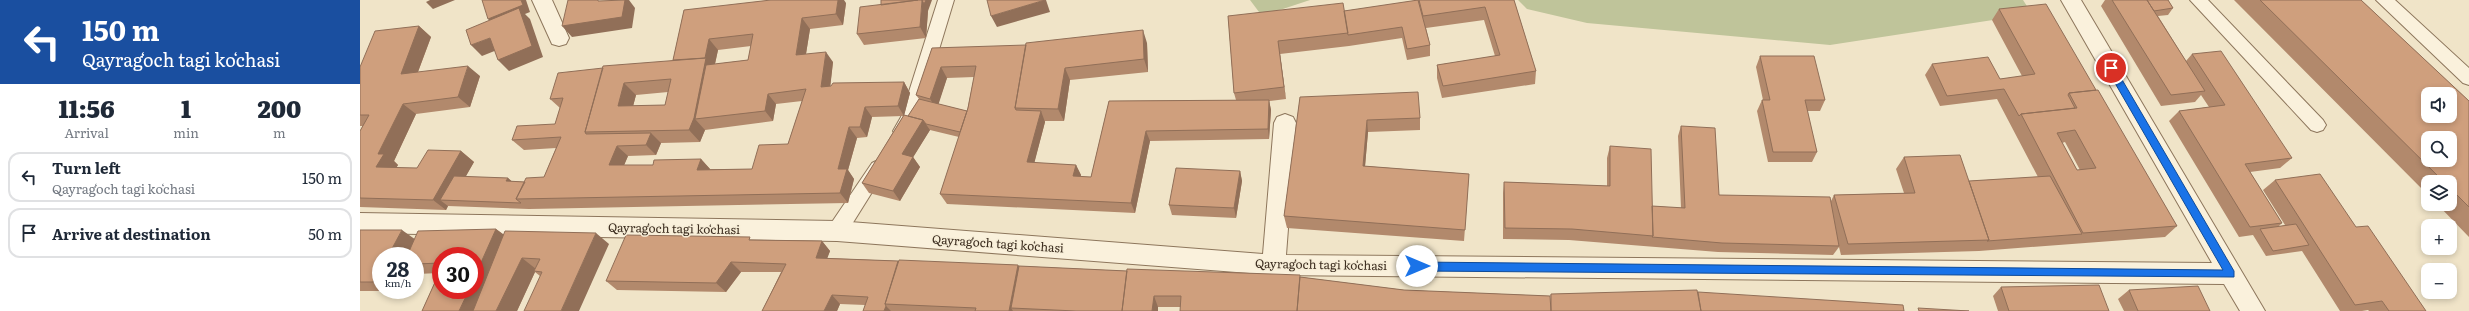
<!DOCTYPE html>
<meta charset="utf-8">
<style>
body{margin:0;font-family:Literata,serif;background:#f6f6f7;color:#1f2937;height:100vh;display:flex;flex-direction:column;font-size:15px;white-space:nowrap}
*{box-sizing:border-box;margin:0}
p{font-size:13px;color:#747a83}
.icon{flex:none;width:22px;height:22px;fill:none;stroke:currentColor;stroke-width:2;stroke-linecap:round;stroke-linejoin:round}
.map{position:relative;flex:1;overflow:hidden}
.details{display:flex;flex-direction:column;background:#fff;width:360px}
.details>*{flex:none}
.hud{background:#1a4fa0;color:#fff;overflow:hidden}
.controls{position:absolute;left:2061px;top:87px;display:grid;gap:8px}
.controls a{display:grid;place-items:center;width:36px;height:36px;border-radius:8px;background:#fff;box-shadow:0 2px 6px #0003;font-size:20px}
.speed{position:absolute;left:12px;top:247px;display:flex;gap:8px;font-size:20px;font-weight:700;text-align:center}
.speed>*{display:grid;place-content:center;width:52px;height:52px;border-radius:50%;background:#fff;box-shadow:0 2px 6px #0003;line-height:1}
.speed small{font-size:10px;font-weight:400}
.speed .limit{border:6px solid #d22;background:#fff;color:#111}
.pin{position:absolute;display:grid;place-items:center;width:34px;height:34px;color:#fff;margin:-17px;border:2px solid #fff;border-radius:50%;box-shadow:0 1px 4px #0007}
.me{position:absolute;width:44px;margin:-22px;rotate:90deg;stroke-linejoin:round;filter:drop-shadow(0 0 3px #0008)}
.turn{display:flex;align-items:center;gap:14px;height:84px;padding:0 16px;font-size:18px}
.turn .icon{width:52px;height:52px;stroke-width:2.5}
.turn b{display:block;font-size:28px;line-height:34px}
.eta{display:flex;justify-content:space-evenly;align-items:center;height:68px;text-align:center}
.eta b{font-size:24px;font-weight:800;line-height:28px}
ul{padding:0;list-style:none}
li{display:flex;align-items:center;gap:12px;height:50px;margin:0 8px 6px;padding:0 8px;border:2px solid #e0e1e3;border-radius:12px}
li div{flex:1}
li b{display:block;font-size:15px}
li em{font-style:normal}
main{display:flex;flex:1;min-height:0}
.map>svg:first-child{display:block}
.cemetery{fill:#bfc49a}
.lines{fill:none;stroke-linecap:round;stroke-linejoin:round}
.service-casing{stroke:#8d765c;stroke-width:2}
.minor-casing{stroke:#8d765c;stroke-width:2}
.service{fill:#faf1dc;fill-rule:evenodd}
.minor{fill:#faf1dc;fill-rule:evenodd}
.wall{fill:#b2896c;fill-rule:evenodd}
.shaded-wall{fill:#916f58}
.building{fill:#cf9f7d;stroke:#916f58;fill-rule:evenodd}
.route{fill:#1a73e8;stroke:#114b97}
.labels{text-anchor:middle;stroke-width:3;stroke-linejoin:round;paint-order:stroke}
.street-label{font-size:12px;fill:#3d2e20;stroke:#f7eed8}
</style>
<main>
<section class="details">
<div class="hud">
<div class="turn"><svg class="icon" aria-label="left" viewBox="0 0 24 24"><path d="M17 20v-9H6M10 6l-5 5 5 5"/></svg><div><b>150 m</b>Qayragʻoch tagi koʻchasi</div></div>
</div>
<div class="eta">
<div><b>11:56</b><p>Arrival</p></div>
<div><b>1</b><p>min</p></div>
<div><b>200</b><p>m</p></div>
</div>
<ul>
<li><svg class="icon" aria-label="left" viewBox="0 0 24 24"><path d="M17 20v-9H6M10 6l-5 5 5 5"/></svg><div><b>Turn left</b><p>Qayragʻoch tagi koʻchasi</p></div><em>150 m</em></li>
<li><svg class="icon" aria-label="arrive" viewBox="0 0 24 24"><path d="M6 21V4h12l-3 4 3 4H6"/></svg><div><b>Arrive at destination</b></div><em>50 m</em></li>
</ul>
</section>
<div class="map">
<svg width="2109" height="311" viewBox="0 0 2109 311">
<rect width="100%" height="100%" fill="#f0e4c8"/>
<path class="cemetery" d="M890,0H950L902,16Z
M1158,0H1663L1672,14L1470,45L1227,23L1167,9Z"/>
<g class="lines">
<g class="service-casing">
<path id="service" d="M578,0H594L558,119L548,136L542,138L536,136L533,131L541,117Z
M1830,0H1848L1963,120L1966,125L1963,130L1957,132L1951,130Z
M2016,0H2035L2109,68V85L2103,83Z
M518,160L524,163L527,168L524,173L484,237L477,239L470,237L468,231L470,225L512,163Z"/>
</g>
<g class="minor-casing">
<path id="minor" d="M172,0H192L209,38L206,44L199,46L192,44Z
M1701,0H1721L1905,311H1880L1864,284L914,275L477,241L0,233V213L477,221L903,254L914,123L917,117L925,114L933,117L936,123L926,255L1852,263Z"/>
</g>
<use href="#service" class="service"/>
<use href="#minor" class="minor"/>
</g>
<path class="wall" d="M1055,0H1154L1176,71L1175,84L1082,98L1077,78V65L1135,56L1124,20L1066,28L1070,45V56L1047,60L1042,38L989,46L920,54L926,99L909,101L911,110L909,139L790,141L775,213L587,204L580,194L599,137L570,130L553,157L560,167L540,201L509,193L502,183L543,116L512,117L507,137L497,138L488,170L494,179L488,203L169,209L88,206L86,210L0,207V131L3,126H0V67L59,26L71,37L58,72L120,76L110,107L56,114L34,161L38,165L36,168H57L101,151L114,162L105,177L148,178L151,181L165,182L184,177L196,148L164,150L152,140L195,124L200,108L190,99L313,60L324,10L486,3L483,25L450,29L446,54L473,62L470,87L544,82L550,93L544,115L548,116L559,99L556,95L572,48L787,43L788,72L710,80L704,121H685V122L674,163L716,165L721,175L720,177H731L749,101L876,100L874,93L868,16L984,11L1055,1ZM391,46L388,60L355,64L358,50ZM614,77L607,111L578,104L587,78ZM308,92L305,105L273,106L276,95ZM442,101L428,144L392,169H350L341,159L293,165H264L268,156L296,155L301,143L340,142L345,130L413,121L416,104Z
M1745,0H1808L1813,8L1808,15L1798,16L1826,61L1832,54L1932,158L1920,168L1890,172L1922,223L1918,227L1925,225L1903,190L1915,180L1996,227L2066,311H2009L2008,310L2002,311H1980L1942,251L1906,256L1893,235L1879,237L1809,121L1819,111L1849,107L1841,95L1835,102L1801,106L1741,6Z
M1874,0H2001L2109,101V237L2077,204H2090V182H2068V195Z
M1639,9L1736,90L1817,226L1805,237L1619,251L1481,255L1479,247L1473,255L1358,252L1209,240L1143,239V193L1144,182L1247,186V158L1250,146L1292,206L1321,208L1318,136L1321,126L1359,195L1471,201L1474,195L1544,193L1536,169L1544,157L1609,181L1678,177L1637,99L1580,106L1565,75L1572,64L1640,79L1662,76L1632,20ZM1705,142L1720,170H1717L1702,143Z
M568,11L566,38L504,45L497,34Z
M1400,56L1465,100L1460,111H1447L1457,152L1452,162H1408L1397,111L1402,100H1403L1396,67Z
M940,97L1060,118V130L1008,132L1005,166L1109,174L1104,241L927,228L924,216Z
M880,171L882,181L876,218L812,215L809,205Z
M136,229L143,234L249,244L180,276L175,272L157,311H62L79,273L57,274L55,273V264L21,256V290H29L28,291H0V230L55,239ZM81,256L115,290H81Z
M393,240L462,241L470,251L467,258L538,261L658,265L659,266L767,271L940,277L1044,290L1190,296L1191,294L1338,292L820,307H798V311H503L505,305L480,304L477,311H402L421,272H381L366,292L257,290L246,281Z
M1641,287L1749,311H1638L1633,296Z
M1769,290L1850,311H1764L1758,299Z"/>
<path class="shaded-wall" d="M70,0H95L73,9L66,2Z
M161,0H166L170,12L165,14L170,19L183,57L149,71L138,60L135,26L128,19Z
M265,0H269L275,8L272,28L212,37L202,26Z
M478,0H484L486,3L483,25L476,14Z
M562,0H572L568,11L566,38L560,27Z
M685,0H686L690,12L637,27L631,16Z
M442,18L450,29L444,66L436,55Z
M59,26L71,37L53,85L41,74Z
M783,30L787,43L788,72L784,59Z
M130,38L142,48L122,56L111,45Z
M349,39L358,50L354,68L335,119L345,130L340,142L329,130Z
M918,41L920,54L926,99L924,87Z
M466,52L473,62L469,98L461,87Z
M108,66L120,76L110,107L98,97Z
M581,67L587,78L577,109L570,99Z
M705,68L710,80L704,121L698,109Z
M544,82L550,93L544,116L538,106Z
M264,83L276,95L270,118L258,106Z
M408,94L416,104L413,121L405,111Z
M909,100L911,110L909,139L908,129Z
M43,104L56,114L34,161L38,165L30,177L16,167L18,154Z
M505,107L512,117L507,137L500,127Z
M681,111L685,122L672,172L667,162Z
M563,120L570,130L549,164L542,154Z
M1007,120L1008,132L1004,178L1003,166Z
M489,127L497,138L488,170L494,179L488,203L480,193L478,169Z
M786,131L790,141L775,213L771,203Z
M291,133L301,143L296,155L286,145Z
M257,146L268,156L260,175L249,165Z
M101,151L114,162L92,201L80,200L88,206L86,210L73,200Z
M553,157L560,167L540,201L533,191Z
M341,159L350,169L346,180L337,170Z
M716,165L721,175L718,186L713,176Z
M880,171L882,181L876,218L874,208Z
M148,178L155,184L146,181Z
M136,229L148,238L117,311H99L109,290H115V276Z
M42,230L56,240L47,256H28Z
M236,233L249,244L219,311H201Z
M462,241L470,251L464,267L456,258Z
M162,258L176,269L174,271L175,272L157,311H136Z
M371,262L381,272L366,292L356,283Z
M658,265L665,275L651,308L653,311H649Z
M21,269V287L13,282Z
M472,295L480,304L477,311H464Z
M794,296L798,307V311H792Z
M526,306L531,311H524Z"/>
<path class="building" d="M122,0H161L163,5L128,19Z
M208,0H238V1L265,0L262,17L202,26Z
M411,0H478L476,14L442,18L436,55L466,52L461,87L471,86L473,83L544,82L538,106L505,107L500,127H489L478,169H487L480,193L156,199L166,178L184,177L201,137L152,140L157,126L195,124L203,98L190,99L198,73L243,68L225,132L226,134L291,133L286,145L257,146L249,165H293L294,160L341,159L337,170L392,169L399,145L428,144L446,89L408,94L405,111L335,119L346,65L388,60L393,34L349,39L345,58L313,60L324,10Z
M521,0H558L521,5Z
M558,0H562L560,27L497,34L500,7Z
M562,0H566L564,4Z
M627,0H685L631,16Z
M1058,0L1070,45L1047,49L1042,27L988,35L984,11Z
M1059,0H1154L1176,71L1083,86L1077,65L1140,55L1125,7L1063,16Z
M1752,0H1787L1845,91L1811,95Z
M1787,0H1808L1813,8L1794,11Z
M1900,0H2001L2109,101V207L2090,188V182H2084ZM2068,94H2090V116H2068ZM2068,138H2090V160H2068Z
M983,3L988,33L918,41L924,87L874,93L868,16Z
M1686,4L1736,90L1709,93L1708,95L1715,108L1661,114L1659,116L1644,89L1587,96L1572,64L1628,57L1640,79L1675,74L1639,9Z
M159,8L172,46L138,60L130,38L111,45L106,30Z
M59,26L41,74L108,66L98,97L43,104L18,154H24L16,167L57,168L68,150L101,151L73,200L0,198V131L9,115H0V67L15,31Z
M783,30L784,59L705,68L698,109L655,108L666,43Z
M666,45L655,108L656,110L681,111L667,162L716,165L713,176L731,177L749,101L909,100L908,129L786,131L771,203L580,194L608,108L616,66L581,67L570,99L556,95L572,48Z
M1861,51L1932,158L1885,164L1922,223L1890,227L1819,111L1865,105L1832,54Z
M1400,56H1454L1465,100H1445L1457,152H1413L1402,100H1410Z
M346,58L334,118L329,130L225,132L243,66ZM311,79L305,105L258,106L264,83Z
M1738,90L1817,226L1723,233L1661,114L1717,108L1709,93ZM1715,130L1736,168L1717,170L1697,133Z
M1058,92L1060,118L1007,120L1003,166L1109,174L1105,230L924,216L940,97Z
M559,99L607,111L600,132L566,124L563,120L548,116Z
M544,115L563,120L542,154L553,157L533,191L502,183Z
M1321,126L1355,128L1359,195L1470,197L1479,246L1362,243L1292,237L1293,236L1292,206L1325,208Z
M1250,146L1291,149L1293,236L1212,229L1145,228L1144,182L1250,186Z
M1600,155L1629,240L1488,244L1474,195L1555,193L1544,157Z
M816,168L880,171L874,208L809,205Z
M1960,174L1996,227L2008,226L2066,311H2029L2022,301L1995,305L1915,180Z
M94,176L148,178L146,181L165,182L156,199L161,203L80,200Z
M1690,176L1722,234L1627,241L1629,240L1609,181Z
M1936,224L1949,245L1913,251L1900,229Z
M136,229L115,276V256H81V263L55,264V256H47L58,231Z
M0,230H42L28,256H21V269L13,282H0Z
M145,231L236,233L201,311H164L182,272L174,271L180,259L162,258L136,311H113Z
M266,235L390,237L389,240L462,241L456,258L538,261L525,304L526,306L524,311H503L508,297L472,295L464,311H402L426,264L371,262L356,283L246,281Z
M539,260L658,265L649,311H615L616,308L525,304Z
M659,266L767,271L762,311H716L651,308Z
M81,269V290H109L99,311H62Z
M767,269L940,275L937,311H820L821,296H794L792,311H762Z
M940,277L1044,290L1190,296L1191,311H937Z
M1739,285L1749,311H1649L1641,287Z
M1838,286L1850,311H1778L1769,290Z
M1337,290L1341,311H1191V294Z
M1338,292L1543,305L1544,311H1341Z
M1558,308L1609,311H1559Z"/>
<path class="route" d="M1751,65L1754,66L1874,271V277L1057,271L1053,266L1057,262L1863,270L1748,71L1747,68Z"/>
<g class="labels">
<g class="street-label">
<text transform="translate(314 229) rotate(1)" y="4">Qayragʻoch tagi koʻchasi</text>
<text transform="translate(638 244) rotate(4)" y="4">Qayragʻoch tagi koʻchasi</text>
<text transform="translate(961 265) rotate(1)" y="4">Qayragʻoch tagi koʻchasi</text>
</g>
</g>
</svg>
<div class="controls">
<a><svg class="icon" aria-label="sound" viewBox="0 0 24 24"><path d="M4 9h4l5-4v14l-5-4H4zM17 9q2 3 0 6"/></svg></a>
<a><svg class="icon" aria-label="search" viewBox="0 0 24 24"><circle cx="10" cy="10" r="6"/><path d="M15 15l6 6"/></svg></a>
<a><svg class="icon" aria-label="layers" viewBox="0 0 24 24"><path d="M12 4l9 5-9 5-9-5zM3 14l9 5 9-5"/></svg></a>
<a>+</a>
<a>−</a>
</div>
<div class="speed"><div>28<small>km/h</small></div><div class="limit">30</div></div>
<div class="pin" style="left:1751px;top:68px;background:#d93025"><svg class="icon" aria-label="arrive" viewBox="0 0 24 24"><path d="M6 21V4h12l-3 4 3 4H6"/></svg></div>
<svg class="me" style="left:1057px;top:266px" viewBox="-20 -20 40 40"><circle r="19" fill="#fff"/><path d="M0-13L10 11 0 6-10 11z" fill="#1a73e8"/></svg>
</div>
</main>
